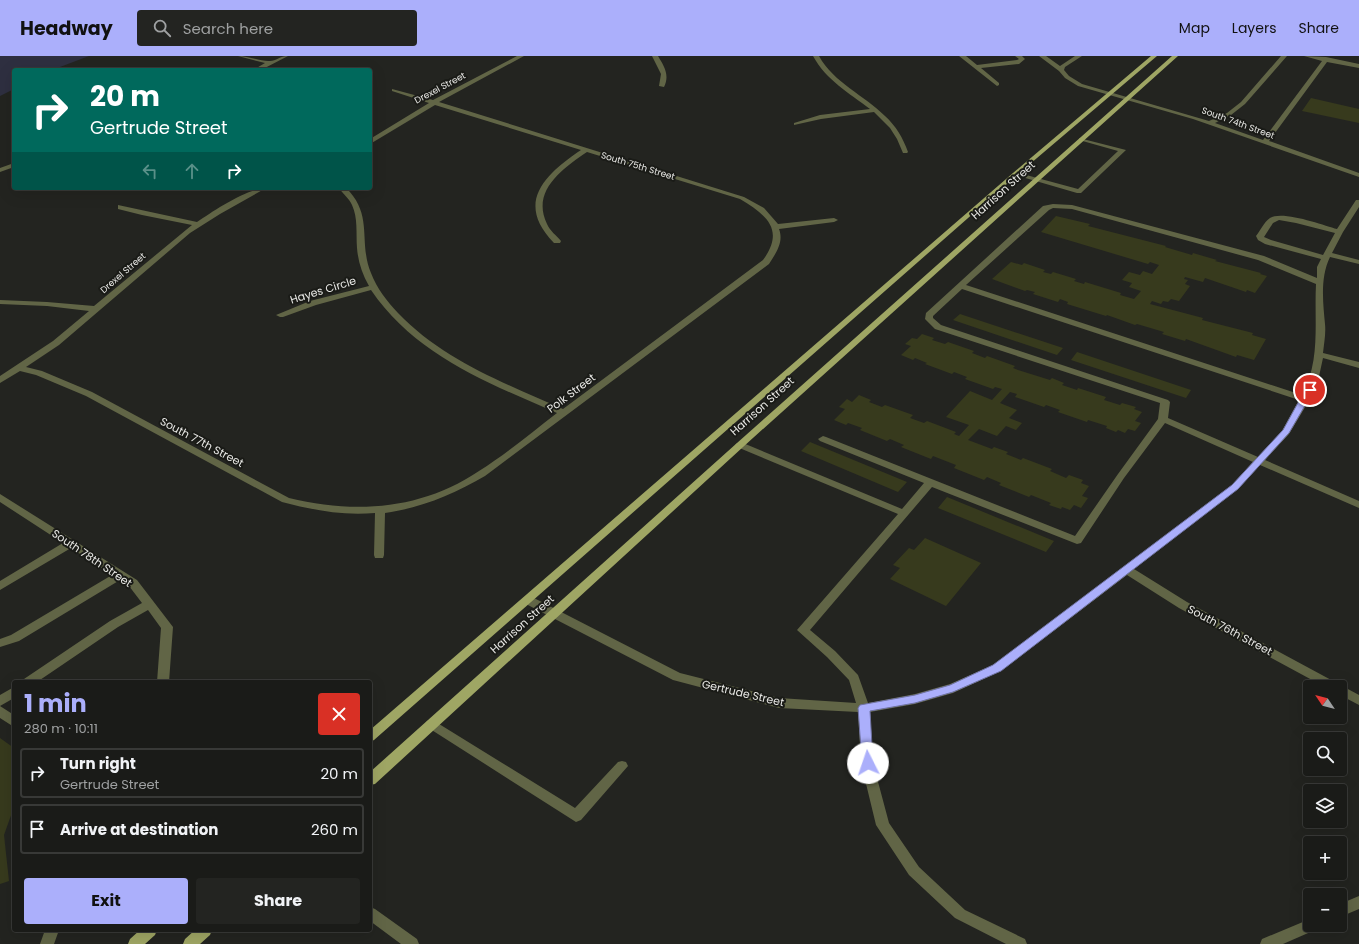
<!DOCTYPE html>
<meta charset="utf-8">
<style>
body{margin:0;font-family:Poppins,sans-serif;background:#232421;color:#f1f3f6;height:100vh;display:flex;flex-direction:column;font-size:15px;white-space:nowrap}
*{box-sizing:border-box;margin:0}
p{font-size:13px;color:#9fa1a2}
.icon{flex:none;width:22px;height:22px;fill:none;stroke:currentColor;stroke-width:2;stroke-linecap:round;stroke-linejoin:round}
.map{position:relative;flex:1;overflow:hidden}
.panel{position:absolute;left:12px;top:624px;width:360px;height:252px;display:flex;flex-direction:column;background:#1a1b18;border-radius:4px;box-shadow:0 4px 16px #0002,0 0 0 1px #383937}
.panel>*{flex:none}
.top-card{position:absolute;left:12px;top:12px;width:360px;height:122px;border-radius:4px;box-shadow:0 4px 16px #0002,0 0 0 1px #383937;background:#00695c;color:#fff;overflow:hidden}
.needle{width:26px;rotate:305deg}
.controls{position:absolute;left:1303px;top:624px;display:grid;gap:8px}
.controls a{display:grid;place-items:center;width:44px;height:44px;border-radius:4px;background:#1a1b18;box-shadow:0 4px 16px #0002,0 0 0 1px #383937;font-size:20px}
.pin{position:absolute;display:grid;place-items:center;width:34px;height:34px;color:#fff;margin:-17px;border:2px solid #fff;border-radius:50%;box-shadow:0 1px 4px #0007}
.me{position:absolute;width:44px;margin:-22px;rotate:356deg;stroke-linejoin:round;filter:drop-shadow(0 0 3px #0008)}
.turn{display:flex;align-items:center;gap:14px;height:84px;padding:0 12px;font-size:18px}
.turn .icon{width:52px;height:52px;stroke-width:2.5}
.turn b{display:block;font-size:28px;line-height:34px}
.lanes{display:flex;align-items:center;height:38px;padding:0 12px;background:#0003;justify-content:center;gap:20px;direction:ltr}
.lanes .off{opacity:.35}
.round{display:grid;place-items:center;flex:none;width:42px;height:42px;border-radius:4px;background:#232421}
.overview{display:flex;align-items:center;justify-content:space-between;height:68px;padding:0 12px}
h1{font-size:24px;font-weight:700;line-height:30px;color:#abaffb}
.primary-button{display:flex;gap:8px;margin-top:auto;padding:8px 12px}
.primary-button a{flex:1;height:46px;border-radius:4px;background:#abaffb;color:#111;font-size:16px;font-weight:700;line-height:46px;text-align:center}
.primary-button a+a{background:#232421;color:#f1f3f6}
ul{padding:0;list-style:none}
li{display:flex;align-items:center;gap:12px;height:50px;margin:0 8px 6px;padding:0 4px;border:2px solid #383937;border-radius:4px}
li div{flex:1}
li b{display:block;font-size:15px}
li em{font-style:normal}
header{display:flex;align-items:center;gap:24px;box-sizing:border-box;height:56px;padding:0 20px;background:#abaffb;color:#111}
header strong{font-size:19px}
nav{display:flex;gap:22px;margin-inline-start:auto;font-size:14px}
.search{width:280px;height:36px;background:#232421;display:flex;align-items:center;gap:10px;box-sizing:border-box;padding:0 14px;border-radius:4px;color:#9fa1a2;font-size:15px}
.map>svg:first-child{display:block}
.green{fill:#2e2f40}
.building{fill:#373a1d}
.lines{fill:none;stroke-linecap:round;stroke-linejoin:round}
.minor{fill:#616546;fill-rule:evenodd}
.major{fill:#9fa664;fill-rule:evenodd}
.route{fill:#abaffb;stroke:#6f72a3}
.labels{text-anchor:middle;stroke-width:4;stroke-linejoin:round;paint-order:stroke}
.far-street-label{font-size:9px;fill:#e9e9e6;stroke:#1a1b17}
.street-label{font-size:11px;fill:#e9e9e6;stroke:#1a1b17}
</style>
<header>
<strong>Headway</strong>
<div class="search"><svg class="icon" aria-label="search" viewBox="0 0 24 24"><circle cx="10" cy="10" r="6"/><path d="M15 15l6 6"/></svg>Search here</div>
<nav><a>Map</a><a>Layers</a><a>Share</a></nav>
</header>
<div class="map">
<svg width="1359" height="888" viewBox="0 0 1359 888">
<rect width="100%" height="100%" fill="#232420"/>
<path class="green" d="M0,0H89L52,14H14V33L0,40Z"/>
<path class="building" d="M1311,42L1359,53V67L1302,55Z
M1056,160L1090,168L1088,170L1166,190L1165,191L1192,199L1193,197L1217,204L1215,205L1261,217L1260,218L1267,220L1255,237L1247,234L1246,236L1205,222L1203,226L1185,221L1184,223L1188,224L1185,228L1190,230L1179,245L1171,243L1168,246L1163,245L1161,248L1152,245L1150,248L1203,262L1202,264L1253,277L1252,279L1266,283L1254,304L1237,299L1236,301L1186,283L1185,285L1162,278L1164,276L1137,268L1135,269L1107,259L1106,260L1067,248L1068,246L1060,243L1058,246L1033,238L1035,236L1027,234L1025,235L992,223L1011,206L1022,209L1024,207L1045,214L1043,216L1051,218L1053,216L1076,223L1074,225L1084,228L1085,226L1121,237L1120,239L1134,243L1141,235L1129,231L1132,227L1122,224L1129,216L1140,219L1143,215L1152,218L1159,209L1150,206L1148,208L1041,176Z
M960,258L1063,292L1057,299L953,264Z
M922,278L934,282L932,284L945,288L948,286L974,295L972,297L985,302L987,300L1015,310L1013,312L1018,314L1050,324L1052,322L1064,327L1062,329L1077,334L1078,332L1106,341L1104,344L1120,349L1122,347L1136,351L1134,353L1142,356L1135,365L1141,367L1135,375L1128,373L1125,377L1118,374L1116,376L1106,372L1107,370L1088,364L1087,366L1058,356L1060,354L1046,349L1044,351L1015,341L1017,338L1010,336L1000,347L1017,354L1009,362L1022,367L1016,374L1006,370L997,380L979,373L968,384L992,393L994,391L1008,396L1006,398L1021,404L1023,402L1052,413L1050,415L1066,422L1069,419L1083,424L1081,427L1089,430L1082,440L1088,442L1081,452L1074,449L1070,454L1062,451L1061,453L1049,449L1051,447L1031,439L1029,441L999,429L1001,427L987,421L984,424L954,412L956,409L933,400L931,403L901,391L904,389L890,383L887,385L860,374L862,372L848,367L846,369L834,364L845,353L839,351L847,343L852,346L859,339L871,344L869,346L882,351L885,349L913,359L910,362L924,367L927,365L956,376L954,378L959,380L969,369L946,361L970,335L992,344L1002,333L995,331L993,333L965,323L967,321L954,316L952,318L925,308L927,307L915,302L913,304L901,299L911,290L905,288L912,282L917,283Z
M1077,296L1191,334L1186,342L1071,304Z
M810,386L907,426L898,436L801,395Z
M947,441L1054,485L1046,496L938,452Z
M925,482L981,507L946,550L890,523L900,512L893,509L909,492L914,494Z
M0,682L14,692V751L4,779L9,825L0,828Z"/>
<g class="lines">
<path class="minor" d="M238,0C248,0 263,6 270,5C276,5 280,0 288,0L261,14H253L265,7Z
M517,0H524L439,46L744,141L764,152L778,168L834,162L838,164L834,166L779,173C784,186 776,197 769,208L485,420C454,438 421,452 385,457L384,499L383,502H375L374,499L375,457C343,460 313,454 282,446L86,340L36,319L20,315L0,327V320L53,285L89,255L47,250L0,248V244L47,246L94,250L192,169L142,159L118,153V149L197,166C213,155 248,132 266,132L220,158L190,177L59,289L26,311L42,315L92,336L289,442C355,458 421,454 479,415C506,398 531,377 557,357C488,327 415,299 371,234L316,249L283,261H280L276,259L310,245L369,230C362,218 358,205 357,192C356,177 358,162 352,149C349,142 343,138 339,132H346C374,159 358,186 371,217C377,233 387,245 398,257C443,304 504,327 563,353L763,204C785,174 767,159 740,143L587,96C562,113 531,135 547,168C550,175 556,179 561,185L560,187H554C515,147 544,119 581,94L435,49L370,88V83L429,47L392,35V33L433,44Z
M652,0H658C664,10 670,19 664,31L659,30L661,18Z
M813,0H819C834,27 864,39 885,60C896,70 903,82 908,96L907,97H903L897,83L890,72L874,56L821,63L794,69V67L820,59L870,53C849,37 826,24 813,0Z
M959,0H966L977,9L1017,4L1019,3L1015,0H1022L1025,3L1019,8L981,12L999,27V29L997,30Z
M1039,0H1046L1060,10L1075,0H1082L1065,11L1064,14L1069,20L1082,28L1209,65L1227,57L1241,46L1281,0H1287L1245,48L1231,59L1215,67L1263,84L1322,5L1304,0L1326,1L1359,8V12L1327,6L1269,85L1359,117V121L1193,63L1078,30L1065,22L1059,15Z
M1079,82L1126,94L1081,137H1077L1012,118L1015,116L1078,133L1118,95L1079,84Z
M14,107V111L0,116V112Z
M1356,144H1359V151L1343,176L1332,197L1359,204V208L1330,201C1320,221 1323,247 1325,268C1326,278 1324,287 1323,297L1359,306V312L1323,302L1318,325L1310,343L1289,378L1265,404L1359,445V452L1260,409L1238,433L1134,513L1187,546L1359,639V649L1340,639V631H1325L1179,552L1127,519L1001,615L953,637L915,648L870,656L873,707L889,767L919,811L965,854L1025,883L1027,888H1006L955,862L909,819L876,769L861,707L858,656L779,652L673,624L524,547L523,544L524,541H532L680,617L779,642L856,647L849,624L827,601L797,574L898,458L737,391L735,389L737,387H743L902,453L924,427L820,385L818,383L823,380L826,381L1075,480L1118,418L1158,363L1160,347L935,273L925,263L926,257L1043,150L1053,148L1072,149L1264,200L1317,222V211L1321,203L1265,188L1258,184L1256,180C1260,175 1264,166 1270,162C1282,154 1323,169 1337,173ZM1053,152L1072,153L1258,204L1316,228C1314,266 1321,304 1302,339L966,229L1049,154ZM1279,164L1296,167L1335,177L1323,199L1271,184L1264,181L1273,167ZM962,233L1299,344L1282,375L1258,401L1168,362L1170,346L1168,344L941,269L933,262V260ZM1165,367L1253,406L1232,429L993,609L950,628L915,638L868,647L858,619L835,595L810,574L932,431L1077,488L1081,487L1124,422Z
M0,438L137,524L173,571L169,626H157L161,572L148,554L118,571L37,626H22L24,623L110,565L142,547L129,530L120,524L19,585L0,591V583L11,579L112,519L71,492L0,534V525L63,487L0,446Z
M14,631V642L0,650V639Z
M0,650L14,659V671L0,662Z
M431,663L575,752L618,706L622,705L626,706L628,710L581,764L576,766L427,671L425,668L427,665Z
M1359,840V853L1340,861V848Z
M370,851L375,853L417,883L419,888H401L370,865Z
M1310,863V869H1317L1315,874L1283,888H1260L1262,883Z
M45,874H59L54,888H40Z"/>
<path class="major" d="M1151,0H1157L1017,119L374,684L370,686V674L1013,117Z
M1172,0H1178L743,391L375,728L370,729V716L737,387Z
M140,874H157L155,879L145,888H128L130,883Z
M195,874H212L210,879L200,888H183L185,883Z"/>
</g>
<path class="route" d="M1310,331L1314,334L1289,377L1238,433L1001,615L953,636L915,647L870,655L873,707L872,710L868,711L863,710L862,707L858,652L860,649L915,639L950,629L993,609L1232,429L1283,374L1305,334Z"/>
<g class="labels">
<g class="far-street-label">
<text transform="translate(440 32) rotate(-28)" y="3">Drexel Street</text>
<text transform="translate(1238 67) rotate(20)" y="3">South 74th Street</text>
<text transform="translate(638 110) rotate(17)" y="3">South 75th Street</text>
<text transform="translate(123 217) rotate(-41)" y="3">Drexel Street</text>
</g>
<g class="street-label">
<text transform="translate(1003 134) rotate(-42)" y="4">Harrison Street</text>
<text transform="translate(323 234) rotate(-17)" y="4">Hayes Circle</text>
<text transform="translate(571 337) rotate(-37)" y="4">Polk Street</text>
<text transform="translate(762 350) rotate(-42)" y="4">Harrison Street</text>
<text transform="translate(202 386) rotate(28)" y="4">South 77th Street</text>
<text transform="translate(92 502) rotate(34)" y="4">South 78th Street</text>
<text transform="translate(522 568) rotate(-42)" y="4">Harrison Street</text>
<text transform="translate(1230 574) rotate(28)" y="4">South 76th Street</text>
<text transform="translate(743 637) rotate(13)" y="4">Gertrude Street</text>
</g>
</g>
</svg>
<div class="controls">
<a><svg class="needle" viewBox="-14 -14 28 28"><path d="M0-13l5 13h-10z" fill="#e53935"/><path d="M0 13l5-13h-10z" fill="#9fa1a2"/></svg></a>
<a><svg class="icon" aria-label="search" viewBox="0 0 24 24"><circle cx="10" cy="10" r="6"/><path d="M15 15l6 6"/></svg></a>
<a><svg class="icon" aria-label="layers" viewBox="0 0 24 24"><path d="M12 4l9 5-9 5-9-5zM3 14l9 5 9-5"/></svg></a>
<a>+</a>
<a>−</a>
</div>
<div class="pin" style="left:1310px;top:334px;background:#d93025"><svg class="icon" aria-label="arrive" viewBox="0 0 24 24"><path d="M6 21V4h12l-3 4 3 4H6"/></svg></div>
<svg class="me" style="left:868px;top:707px" viewBox="-20 -20 40 40"><circle r="19" fill="#fff"/><path d="M0-13L10 11 0 6-10 11z" fill="#abaffb"/></svg>
<div class="top-card">
<div class="turn"><svg class="icon" aria-label="right" viewBox="0 0 24 24"><path d="M7 20v-9h11M14 6l5 5-5 5"/></svg><div><b>20 m</b>Gertrude Street</div></div>
<div class="lanes"><svg class="icon off" aria-label="left" viewBox="0 0 24 24"><path d="M17 20v-9H6M10 6l-5 5 5 5"/></svg><svg class="icon off" aria-label="ahead" viewBox="0 0 24 24"><path d="M12 20V5M6 11l6-6 6 6"/></svg><svg class="icon" aria-label="right" viewBox="0 0 24 24"><path d="M7 20v-9h11M14 6l5 5-5 5"/></svg></div>
</div>
<section class="panel">
<div class="overview"><div><h1>1 min</h1><p>280 m · 10:11</p></div><a class="round" style="background:#d93025;color:#fff"><svg class="icon" aria-label="close" viewBox="0 0 24 24"><path d="M6 6l12 12M18 6L6 18"/></svg></a></div>
<ul>
<li><svg class="icon" aria-label="right" viewBox="0 0 24 24"><path d="M7 20v-9h11M14 6l5 5-5 5"/></svg><div><b>Turn right</b><p>Gertrude Street</p></div><em>20 m</em></li>
<li><svg class="icon" aria-label="arrive" viewBox="0 0 24 24"><path d="M6 21V4h12l-3 4 3 4H6"/></svg><div><b>Arrive at destination</b></div><em>260 m</em></li>
</ul>
<div class="primary-button"><a>Exit</a><a>Share</a></div>
</section>
</div>
